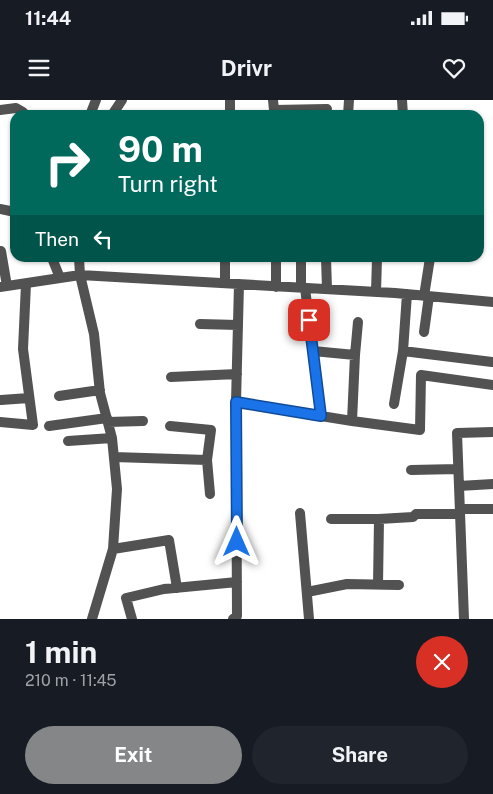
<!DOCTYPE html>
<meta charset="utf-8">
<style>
body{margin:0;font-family:"Public Sans",sans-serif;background:#20242c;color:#f1f3f6;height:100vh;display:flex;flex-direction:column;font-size:19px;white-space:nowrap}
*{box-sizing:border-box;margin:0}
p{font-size:16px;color:#9ea1a6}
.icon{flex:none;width:28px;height:28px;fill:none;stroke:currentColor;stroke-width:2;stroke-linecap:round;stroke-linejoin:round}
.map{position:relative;height:519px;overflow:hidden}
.panel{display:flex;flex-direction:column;background:#171b24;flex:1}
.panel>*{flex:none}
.hud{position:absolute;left:10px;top:10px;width:474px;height:152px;border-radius:15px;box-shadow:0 1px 4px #0004;background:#00695c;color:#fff;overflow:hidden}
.pin{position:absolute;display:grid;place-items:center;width:42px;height:42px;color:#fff;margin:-21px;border-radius:10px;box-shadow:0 2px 8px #0006}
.me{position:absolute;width:55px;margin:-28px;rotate:0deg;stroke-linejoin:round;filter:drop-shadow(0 0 4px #0008)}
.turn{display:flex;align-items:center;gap:18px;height:105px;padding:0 25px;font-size:22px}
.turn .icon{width:65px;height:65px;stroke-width:2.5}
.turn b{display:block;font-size:35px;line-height:42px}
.then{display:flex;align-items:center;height:48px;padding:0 25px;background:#0003;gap:10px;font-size:19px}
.round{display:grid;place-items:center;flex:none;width:52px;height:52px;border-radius:26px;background:#20242c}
.head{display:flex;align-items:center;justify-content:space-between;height:85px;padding:0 25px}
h1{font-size:30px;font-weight:700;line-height:38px}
.button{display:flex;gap:10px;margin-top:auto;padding:10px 25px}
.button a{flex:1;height:58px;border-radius:30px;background:#858687;color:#fff;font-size:20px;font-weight:700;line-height:58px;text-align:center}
.button a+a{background:#20242c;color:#f1f3f6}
.status{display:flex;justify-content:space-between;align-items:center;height:35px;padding:0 25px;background:#171b24;direction:ltr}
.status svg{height:14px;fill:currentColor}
header{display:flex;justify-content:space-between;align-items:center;height:65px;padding:0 25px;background:#171b24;font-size:22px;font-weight:700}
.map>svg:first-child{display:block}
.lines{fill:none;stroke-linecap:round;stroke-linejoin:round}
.minor{stroke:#525252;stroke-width:10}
.route-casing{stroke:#114b97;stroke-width:12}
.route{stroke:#1a73e8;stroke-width:9}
</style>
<div class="status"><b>11:44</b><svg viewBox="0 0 49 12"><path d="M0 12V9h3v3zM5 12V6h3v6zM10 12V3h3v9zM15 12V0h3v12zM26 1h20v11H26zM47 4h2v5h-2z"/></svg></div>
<header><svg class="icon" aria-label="menu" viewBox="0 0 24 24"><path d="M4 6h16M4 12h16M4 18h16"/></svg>Drivr<svg class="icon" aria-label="heart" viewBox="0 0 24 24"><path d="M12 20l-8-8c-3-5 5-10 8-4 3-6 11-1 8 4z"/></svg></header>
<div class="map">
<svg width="493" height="519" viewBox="0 0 493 519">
<rect width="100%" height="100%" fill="#fff"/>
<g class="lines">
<path class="minor" d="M230,0V15
M273,0L274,10L327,9
M402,0L403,15
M0,10L16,8L23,12V15
M90,15L96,0
M112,15L122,0
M348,15L349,0
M0,109L15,112
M1,151L7,186
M52,158L60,178
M79,158L80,175L94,234L100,293L112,338L117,389L113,449L92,519
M301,158V188
M326,158L327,189
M225,183V158
M0,187L80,175L395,193L493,202
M276,187V158
M376,192L377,158
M424,196L430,158
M200,224L238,225
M424,232L429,196
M313,251L355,255L352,321L321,316
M403,251L407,194
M355,255L358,222
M171,277L237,274
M59,296L100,290
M1,300L29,298
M236,302L321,316L305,188
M394,304L403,251L492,262
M352,321L420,330L421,275L493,285
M0,322L33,325L23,249L26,184
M108,322L143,321
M49,326L107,318
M170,326L211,330L207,360
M68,341L112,338
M114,357L207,360L210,394
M411,370L458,369
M459,386L493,384
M460,409H493
M300,413L309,519
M331,419H379L413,417L416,414H460
M113,449L169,440L177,488
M378,485L379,419
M307,492L347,484L399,485
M132,519L126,498L164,489L237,482
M233,519L237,516L236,302L239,184
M464,519L457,333L493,332"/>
</g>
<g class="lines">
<g class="route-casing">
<path id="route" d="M237,442L236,302L321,316L309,220"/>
</g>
<use href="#route" class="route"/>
</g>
</svg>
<div class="pin" style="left:309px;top:220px;background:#d93025"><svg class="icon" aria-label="arrive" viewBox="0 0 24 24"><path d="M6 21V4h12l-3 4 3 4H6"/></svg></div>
<svg class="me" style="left:237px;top:442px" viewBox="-20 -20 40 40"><path d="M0-17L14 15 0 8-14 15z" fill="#1a73e8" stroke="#fff" stroke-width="4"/></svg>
<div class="hud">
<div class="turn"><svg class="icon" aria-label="right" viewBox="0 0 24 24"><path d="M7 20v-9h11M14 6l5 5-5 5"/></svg><div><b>90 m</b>Turn right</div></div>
<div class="then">Then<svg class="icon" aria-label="left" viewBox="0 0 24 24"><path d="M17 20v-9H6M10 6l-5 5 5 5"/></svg></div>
</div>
</div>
<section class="panel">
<div class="head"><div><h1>1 min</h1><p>210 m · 11:45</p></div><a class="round" style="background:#d93025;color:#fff"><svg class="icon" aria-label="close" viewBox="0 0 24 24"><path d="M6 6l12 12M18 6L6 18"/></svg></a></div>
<div class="button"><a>Exit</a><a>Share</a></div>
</section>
